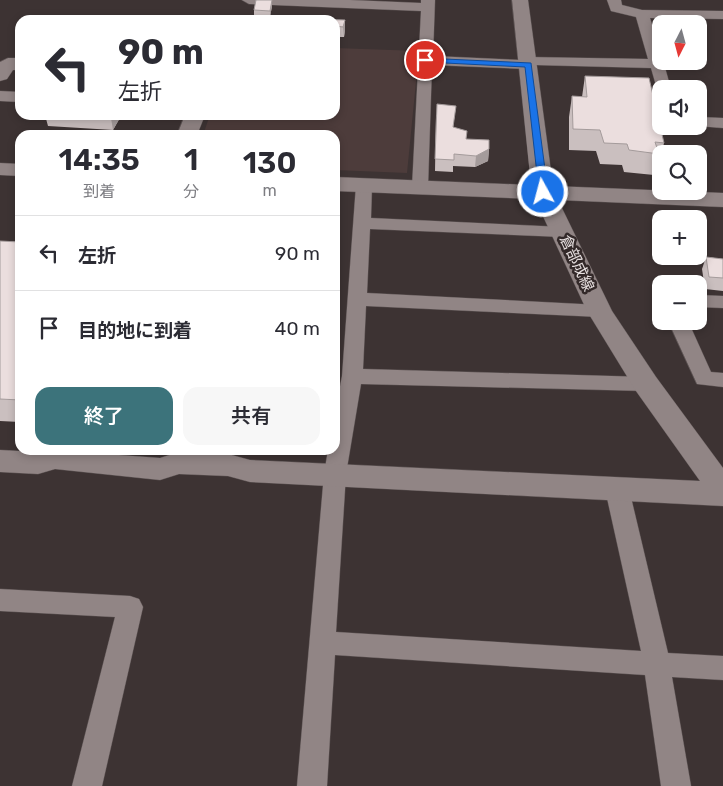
<!DOCTYPE html>
<html lang="ja">
<meta charset="utf-8">
<style>
body{margin:0;font-family:Rubik,"Noto Sans JP",sans-serif;background:#f7f7f7;color:#2b2b33;height:100vh;display:flex;flex-direction:column;font-size:19px;white-space:nowrap}
*{box-sizing:border-box;margin:0}
p{font-size:16px;color:#7c7c81}
.icon{flex:none;width:28px;height:28px;fill:none;stroke:currentColor;stroke-width:2;stroke-linecap:round;stroke-linejoin:round}
.map{position:relative;flex:1;overflow:hidden}
.panel{position:absolute;left:15px;top:130px;width:325px;height:325px;display:flex;flex-direction:column;background:#fff;border-radius:15px;box-shadow:0 2px 8px #0003}
.panel>*{flex:none}
.hud{position:absolute;left:15px;top:15px;width:325px;height:105px;border-radius:15px;box-shadow:0 2px 8px #0003;background:#fff;color:#2b2b33;overflow:hidden}
.needle{width:32px;rotate:186deg}
.tools{position:absolute;left:652px;top:15px;display:grid;gap:10px}
.tools a{display:grid;place-items:center;width:55px;height:55px;border-radius:10px;background:#fff;box-shadow:0 2px 8px #0003;font-size:25px}
.pin{position:absolute;display:grid;place-items:center;width:42px;height:42px;color:#fff;margin:-21px;border:2px solid #fff;border-radius:50%;box-shadow:0 1px 5px #0007}
.me{position:absolute;width:55px;margin:-28px;rotate:353deg;stroke-linejoin:round;filter:drop-shadow(0 0 4px #0008)}
.turn{display:flex;align-items:center;gap:18px;height:105px;padding:0 20px;font-size:22px}
.turn .icon{width:65px;height:65px;stroke-width:2.5}
.turn b{display:block;font-size:35px;line-height:42px}
.eta{display:flex;justify-content:space-evenly;align-items:center;height:85px;text-align:center}
.eta b{font-size:30px;font-weight:600;line-height:35px}
.action{display:flex;gap:10px;margin-top:auto;padding:10px 20px}
.action a{flex:1;height:58px;border-radius:15px;background:#3c737b;color:#fff;font-size:20px;font-weight:600;line-height:58px;text-align:center}
.action a+a{background:#f7f7f7;color:#2b2b33}
ul{padding:0;list-style:none}
li{display:flex;align-items:center;gap:15px;height:75px;padding:0 20px;border-top:1px solid #e1e1e2}
li div{flex:1}
li b{display:block;font-size:19px}
li em{font-style:normal}
.map>svg:first-child{display:block}
.built{fill:#4d3c3b}
.lines{fill:none;stroke-linecap:round;stroke-linejoin:round}
.street-casing{stroke:#5b5252;stroke-width:1}
.secondary-casing{stroke:#5b5252;stroke-width:1}
.street{fill:#918585;fill-rule:evenodd}
.secondary{fill:#918585;fill-rule:evenodd}
.wall{fill:#cabfbf}
.shaded-wall{fill:#a49b9b}
.building{fill:#ebdede;stroke:#a49b9b}
.route{fill:#1a73e8;stroke:#114b97}
.labels{text-anchor:middle;stroke-width:5;stroke-linejoin:round;paint-order:stroke}
.street-label{font-size:15px;fill:#e8e1e1;stroke:#332929}
</style>
<div class="map">
<svg width="723" height="786" viewBox="0 0 723 786">
<rect width="100%" height="100%" fill="#3d3333"/>
<path class="built" d="M335,48L419,51L407,173L335,170V135H203L210,115H335Z"/>
<g class="lines">
<g class="street-casing">
<path id="street" d="M242,0H350L421,3V0H435L433,56L521,60L528,57L648,59L636,17L611,11L607,0H621L622,5L642,10L723,11V19L650,18L661,55V61L664,64L671,89H661V93L657,89L651,68L535,65L528,69L432,65L428,187L426,191H414L412,187L421,11L249,4Z
M0,91L20,92V102L0,101Z
M699,117L723,118V128L697,126H699Z
M364,180L370,181L372,185L371,218L563,227L569,228L572,232L569,236L563,237L370,229L367,293L600,305L607,307L610,311L607,315L600,317L366,306L363,369L646,377L653,379L657,384L653,389L646,391L361,384L346,474L336,632L641,651L605,489L609,483L617,480L625,483L629,489L668,653L723,656V680L672,677L691,786H661L645,675L335,655L327,786H297L324,474L328,450H335V412L342,376L356,185L358,181Z
M699,295L723,296V308L699,307Z
M668,321H688L711,372L723,373V387L697,384Z
M0,589L130,596L139,599L143,607L102,786H72L115,617L0,611Z"/>
</g>
<g class="secondary-casing">
<path id="secondary" d="M512,0H528L553,186L723,193V207L558,200L612,311L656,377L723,468V506L250,482L228,476L179,474L160,480L55,469L38,474L0,472V450L38,452L45,450H94L119,455L160,458L179,452L228,454L250,460L700,481L636,391L587,311L535,199L335,191V177L531,185Z
M8,58H20V70H13L7,79L0,81V62Z
M185,115H205L197,135H177Z
M0,163L20,164V176L0,175Z"/>
</g>
<use href="#street" class="street"/>
<use href="#secondary" class="secondary"/>
</g>
<path class="wall" d="M272,6L270,17L254,16V10Z
M335,20H345V30L344,37H335Z
M585,76L664,143L659,164H657L654,175L624,172L622,165L600,164L596,151L569,150V117L572,96L582,97Z
M456,106L453,127L466,139L489,149L488,161L475,167L453,166V172L435,171L436,115Z
M45,115H120L121,116L113,130L48,126Z
M0,241L20,242V422L0,421Z
M706,257L723,259V291L705,289L702,269Z"/>
<path class="shaded-wall" d="M272,0V6L270,17V11Z
M345,20V30L344,37L343,27Z
M113,115H120L121,116L113,130L111,118Z
M489,149L488,161L475,167L476,156Z"/>
<path class="building" d="M256,0H272L270,11L254,10Z
M138,16L218,18L217,20H136Z
M252,17L345,20L343,27L335,26V20H251Z
M585,76L649,78L664,143L655,142L659,154L629,150L627,144L604,143L600,130L573,129L572,96L587,97Z
M437,104L456,106L453,127L467,131L466,139L489,140V149L476,156L454,154V160L435,159Z
M45,115H113L111,118Z
M0,241L20,242V400L0,399Z
M706,257L723,259V278L709,277Z"/>
<path class="route" d="M423,58L531,63L548,192L547,194H540L539,192L525,67L425,62H423Z"/>
<g class="labels">
<g class="street-label">
<text transform="translate(577 263) rotate(65)" y="5">倉部成線</text>
</g>
</g>
</svg>
<div class="tools">
<a><svg class="needle" viewBox="-14 -14 28 28"><path d="M0-13l5 13h-10z" fill="#e53935"/><path d="M0 13l5-13h-10z" fill="#7c7c81"/></svg></a>
<a><svg class="icon" aria-label="sound" viewBox="0 0 24 24"><path d="M4 9h4l5-4v14l-5-4H4zM17 9q2 3 0 6"/></svg></a>
<a><svg class="icon" aria-label="search" viewBox="0 0 24 24"><circle cx="10" cy="10" r="6"/><path d="M15 15l6 6"/></svg></a>
<a>+</a>
<a>−</a>
</div>
<div class="pin" style="left:425px;top:60px;background:#d93025"><svg class="icon" aria-label="arrive" viewBox="0 0 24 24"><path d="M6 21V4h12l-3 4 3 4H6"/></svg></div>
<svg class="me" style="left:543px;top:192px" viewBox="-20 -20 40 40"><circle r="17" fill="#1a73e8" stroke="#fff" stroke-width="3"/><path d="M0-11L8 9 0 5-8 9z" fill="#fff"/></svg>
<div class="hud">
<div class="turn"><svg class="icon" aria-label="left" viewBox="0 0 24 24"><path d="M17 20v-9H6M10 6l-5 5 5 5"/></svg><div><b>90 m</b>左折</div></div>
</div>
<section class="panel">
<div class="eta">
<div><b>14:35</b><p>到着</p></div>
<div><b>1</b><p>分</p></div>
<div><b>130</b><p>m</p></div>
</div>
<ul>
<li><svg class="icon" aria-label="left" viewBox="0 0 24 24"><path d="M17 20v-9H6M10 6l-5 5 5 5"/></svg><div><b>左折</b></div><em>90 m</em></li>
<li><svg class="icon" aria-label="arrive" viewBox="0 0 24 24"><path d="M6 21V4h12l-3 4 3 4H6"/></svg><div><b>目的地に到着</b></div><em>40 m</em></li>
</ul>
<div class="action"><a>終了</a><a>共有</a></div>
</section>
</div>
